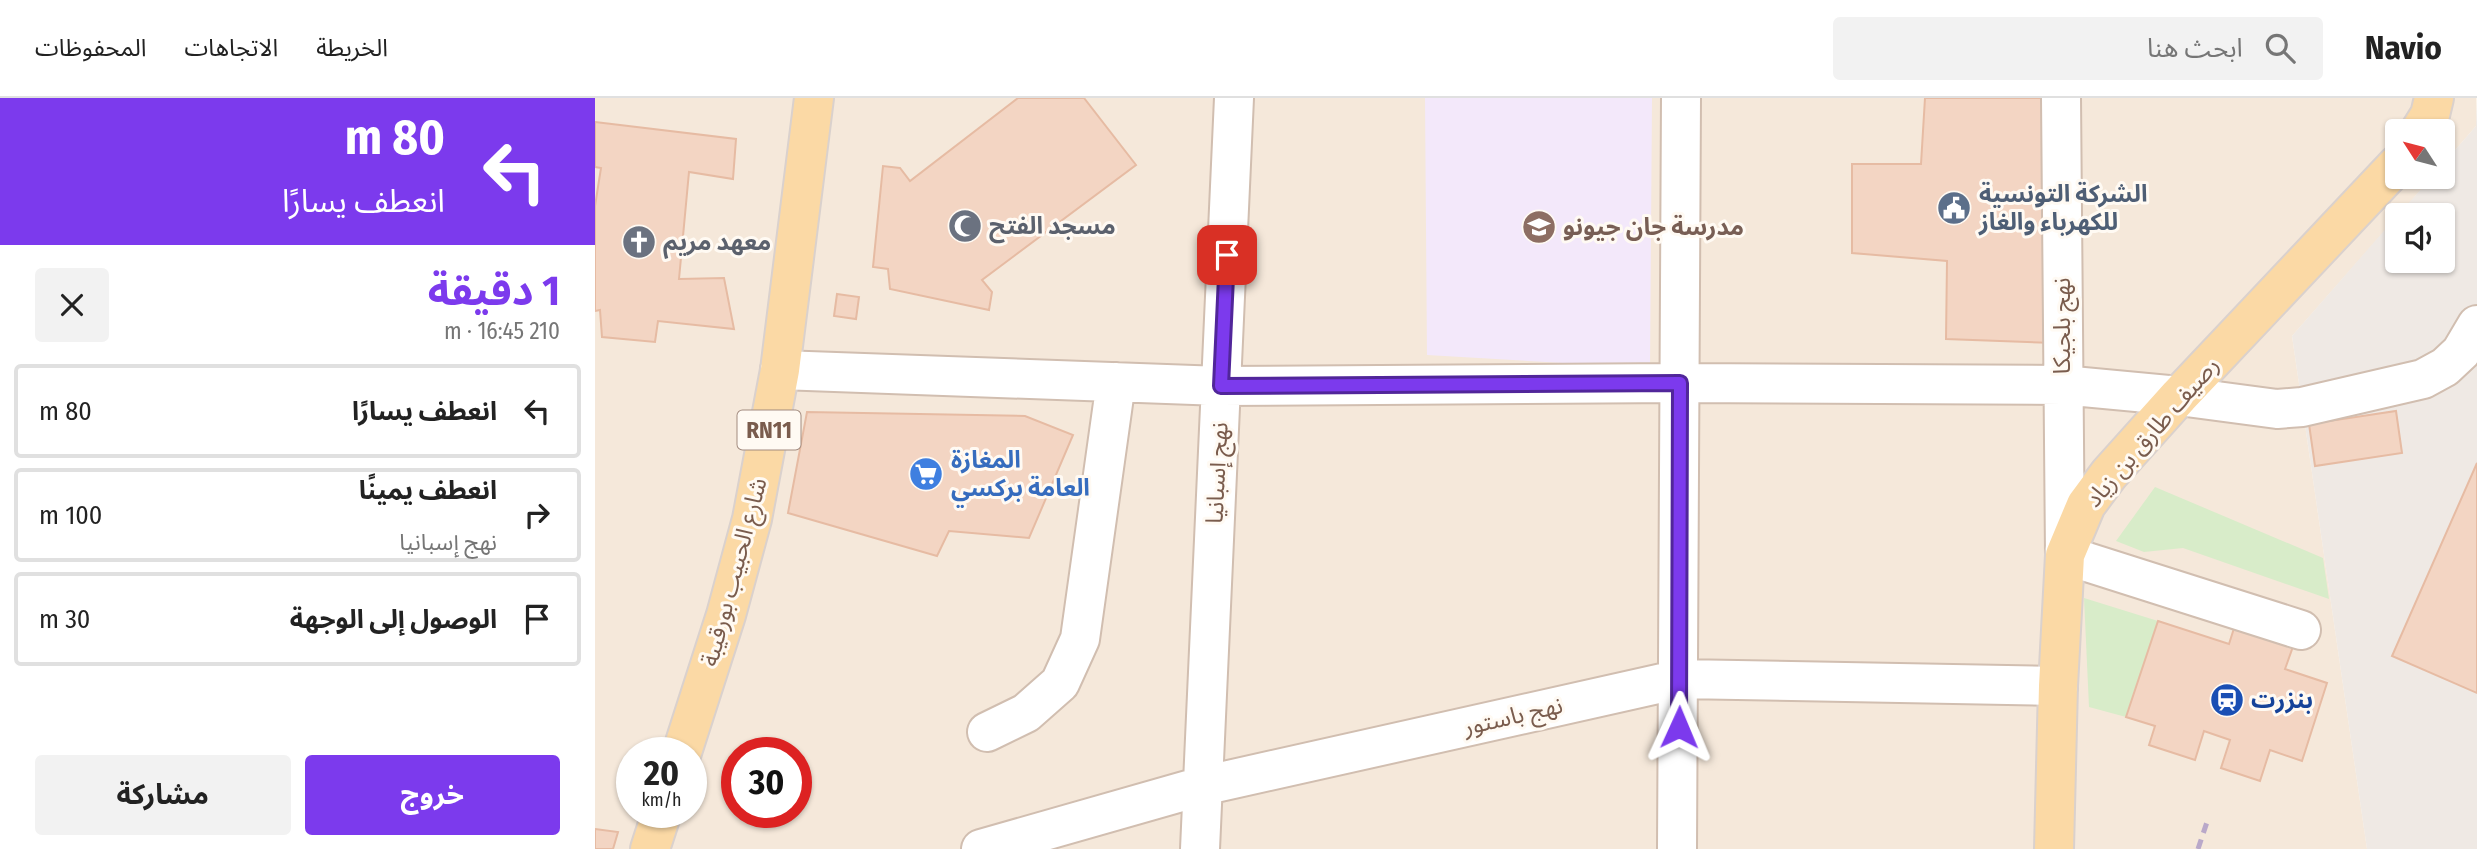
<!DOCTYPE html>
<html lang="ar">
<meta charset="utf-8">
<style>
body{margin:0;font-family:"Fira Sans Condensed","Noto Sans Arabic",sans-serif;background:#f2f2f2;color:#222;direction:rtl;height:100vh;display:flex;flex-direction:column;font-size:26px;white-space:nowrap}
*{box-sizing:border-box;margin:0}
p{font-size:23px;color:#767676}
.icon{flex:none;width:38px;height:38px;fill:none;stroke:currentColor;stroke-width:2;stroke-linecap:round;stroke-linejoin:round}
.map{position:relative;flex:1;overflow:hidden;direction:ltr}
.details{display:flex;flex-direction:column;background:#fff;width:595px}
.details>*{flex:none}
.top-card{background:#7c3aed;color:#fff;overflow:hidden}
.needle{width:46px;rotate:306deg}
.buttons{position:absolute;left:1790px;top:21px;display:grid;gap:14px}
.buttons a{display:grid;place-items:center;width:70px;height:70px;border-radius:7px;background:#fff;box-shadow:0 2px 5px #0004;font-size:35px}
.speed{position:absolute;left:21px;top:639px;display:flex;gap:14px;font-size:35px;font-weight:700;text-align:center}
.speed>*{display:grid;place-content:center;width:91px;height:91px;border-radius:50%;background:#fff;box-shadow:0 2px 5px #0004;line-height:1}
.speed small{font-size:18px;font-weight:400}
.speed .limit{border:10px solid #d22;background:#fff;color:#111}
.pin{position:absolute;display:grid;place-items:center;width:60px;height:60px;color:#fff;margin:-30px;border-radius:14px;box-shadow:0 4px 10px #0006}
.me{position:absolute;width:77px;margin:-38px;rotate:1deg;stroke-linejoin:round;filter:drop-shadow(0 0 5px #0008)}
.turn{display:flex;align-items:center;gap:24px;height:147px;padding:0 35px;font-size:32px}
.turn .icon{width:91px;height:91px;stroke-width:2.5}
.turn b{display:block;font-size:49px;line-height:60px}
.round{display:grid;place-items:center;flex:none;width:74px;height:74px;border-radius:7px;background:#f2f2f2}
.headline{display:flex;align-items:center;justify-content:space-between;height:119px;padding:0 35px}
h1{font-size:42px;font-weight:700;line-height:52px;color:#7c3aed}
.action{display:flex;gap:14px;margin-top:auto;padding:14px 35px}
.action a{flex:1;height:80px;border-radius:7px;background:#7c3aed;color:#fff;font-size:28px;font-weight:700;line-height:80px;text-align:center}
.action a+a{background:#f2f2f2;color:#222}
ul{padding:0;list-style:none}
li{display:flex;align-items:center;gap:21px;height:94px;margin:0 14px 10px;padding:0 21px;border:4px solid #e0e0e0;border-radius:7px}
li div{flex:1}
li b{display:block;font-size:26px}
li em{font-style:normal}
header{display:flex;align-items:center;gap:42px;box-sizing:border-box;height:98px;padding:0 35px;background:#fff;border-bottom:2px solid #e0e0e0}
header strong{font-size:33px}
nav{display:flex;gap:38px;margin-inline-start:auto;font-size:24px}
.search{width:490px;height:63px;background:#f2f2f2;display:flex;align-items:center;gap:18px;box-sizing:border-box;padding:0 24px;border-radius:7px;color:#767676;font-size:26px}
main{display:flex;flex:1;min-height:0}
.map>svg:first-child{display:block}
.residential{fill:#f5e8da;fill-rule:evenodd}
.industrial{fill:#efe9e4}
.education{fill:#f3e8fa}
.green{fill:#d8ecc9}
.building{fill:#f3d5c3;stroke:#e6bba3;stroke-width:2}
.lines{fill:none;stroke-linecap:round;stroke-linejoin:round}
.minor-casing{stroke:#d1beb0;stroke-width:42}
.major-casing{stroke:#dad1cd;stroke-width:42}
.minor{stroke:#fff;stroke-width:38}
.major{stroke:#fbd9a5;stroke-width:38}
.rail{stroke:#b9a8c9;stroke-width:5;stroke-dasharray:10 7;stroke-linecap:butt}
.route-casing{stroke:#51269a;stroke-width:18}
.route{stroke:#7c3aed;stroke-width:12}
.labels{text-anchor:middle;stroke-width:6;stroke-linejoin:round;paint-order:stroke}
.shield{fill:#fffaf3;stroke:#a28b7f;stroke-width:2}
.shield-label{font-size:23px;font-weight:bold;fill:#7a5c4d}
.service-label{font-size:24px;font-weight:bold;fill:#4e5e75;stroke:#fffaf3;text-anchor:start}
.worship-label{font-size:24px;font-weight:bold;fill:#5b616d;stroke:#fffaf3;text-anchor:start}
.education-label{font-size:24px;font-weight:bold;fill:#785e54;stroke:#fffaf3;text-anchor:start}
.street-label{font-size:24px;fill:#7a5c4d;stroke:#fffaf3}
.shop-label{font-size:24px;font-weight:bold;fill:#366cbe;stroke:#fffaf3;text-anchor:start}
.transit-label{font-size:24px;font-weight:bold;fill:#164399;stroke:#fffaf3;text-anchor:start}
</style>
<header>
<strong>Navio</strong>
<div class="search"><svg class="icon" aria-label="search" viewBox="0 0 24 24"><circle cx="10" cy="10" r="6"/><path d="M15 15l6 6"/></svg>ابحث هنا</div>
<nav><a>الخريطة</a><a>الاتجاهات</a><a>المحفوظات</a></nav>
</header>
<main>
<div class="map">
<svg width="1882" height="751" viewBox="0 0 1882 751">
<rect width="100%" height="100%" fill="#fdf6ec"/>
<path class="residential" d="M0,0H1881V28L1848,66V33H1802V79H1837L1697,238L1772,751H0ZM37,654H96V714H37ZM142,654H201V714H142Z"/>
<path class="industrial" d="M1882,0V751H1772L1697,238L1802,118V163H1848V117H1803L1837,79H1848V66L1881,28Z"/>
<path class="education" d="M830,0H1057L1055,270L832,257Z"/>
<path class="green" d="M1560,389L1728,460L1734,501L1588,450L1549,454L1521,443Z
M1489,500L1563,523L1531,619L1494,609Z"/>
<path class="building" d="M423,0H489L541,67L387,182L397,194L394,212L295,191L293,171L278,169L288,68L305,70L315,83Z
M1330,0H1461L1459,245L1351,241L1352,163L1257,155V66H1326Z
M0,24L141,41L138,81L94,74L84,181L129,180L139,231L63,223L60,244L7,239L5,212L0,213V108L6,70L0,69Z
M242,196L264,199L261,221L239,218Z
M1801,313L1807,355L1720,368L1714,326Z
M212,314L430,318L478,337L434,440L354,433L342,458L193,415Z
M1882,365V595L1797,558Z
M1563,523L1634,546L1641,524L1700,543L1690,571L1732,585L1707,663L1675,652L1665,683L1626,670L1635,642L1609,633L1600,662L1554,647L1560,628L1531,619Z
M0,731L23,734L18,751H0Z"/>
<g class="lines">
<g class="minor-casing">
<path id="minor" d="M1466,0L1470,457L1706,532
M185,272L626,288L1085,285L1467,287L1584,298L1682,311L1707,309L1828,281L1850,269L1866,254L1882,227
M392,634L431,615L465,585L485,541L521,284
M386,751L607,688L1085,581L1463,588
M605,751L639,0
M1082,751L1086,0"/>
</g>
<g class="major-casing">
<path id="major" d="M1825,33L1835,17L1839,0
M87,654L131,517L157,421L185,272L219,0
M55,751L67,714
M1459,751L1463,588L1470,457L1491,407L1514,376L1584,298L1802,67"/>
</g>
<use href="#minor" class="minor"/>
<use href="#major" class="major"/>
<path class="rail" d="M1603,751L1613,721"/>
</g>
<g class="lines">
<g class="route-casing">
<path id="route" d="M632,157L626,288L1085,285L1084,629"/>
</g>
<use href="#route" class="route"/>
</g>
<defs>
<g id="civic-disc" transform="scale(1.75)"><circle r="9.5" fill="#5c6f8a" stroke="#fffaf3"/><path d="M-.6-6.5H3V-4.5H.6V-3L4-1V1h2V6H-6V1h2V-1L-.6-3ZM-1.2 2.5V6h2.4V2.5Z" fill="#fff"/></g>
<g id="mosque-disc" transform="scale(1.75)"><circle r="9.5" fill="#6b7280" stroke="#fffaf3"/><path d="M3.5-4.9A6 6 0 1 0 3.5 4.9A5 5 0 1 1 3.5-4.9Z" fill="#fff"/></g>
<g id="school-disc" transform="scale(1.75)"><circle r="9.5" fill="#8d6e63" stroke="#fffaf3"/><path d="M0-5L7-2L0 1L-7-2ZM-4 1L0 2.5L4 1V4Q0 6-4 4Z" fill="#fff"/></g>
<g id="church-disc" transform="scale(1.75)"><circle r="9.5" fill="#6b7280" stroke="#fffaf3"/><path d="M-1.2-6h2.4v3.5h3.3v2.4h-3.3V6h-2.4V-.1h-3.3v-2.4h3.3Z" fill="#fff"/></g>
<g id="supermarket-disc" transform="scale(1.75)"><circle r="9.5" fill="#3f7fe0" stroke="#fffaf3"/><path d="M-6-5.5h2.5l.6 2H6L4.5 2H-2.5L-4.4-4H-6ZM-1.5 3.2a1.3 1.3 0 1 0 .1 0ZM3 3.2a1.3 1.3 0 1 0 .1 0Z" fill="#fff"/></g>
<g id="station-disc" transform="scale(1.75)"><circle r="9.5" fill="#1a4fb4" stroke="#fffaf3"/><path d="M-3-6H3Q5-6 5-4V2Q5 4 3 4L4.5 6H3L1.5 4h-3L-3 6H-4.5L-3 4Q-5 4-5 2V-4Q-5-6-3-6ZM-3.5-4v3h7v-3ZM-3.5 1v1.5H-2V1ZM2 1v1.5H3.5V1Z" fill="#fff"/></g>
</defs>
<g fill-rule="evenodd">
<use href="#civic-disc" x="1359" y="110"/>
<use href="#mosque-disc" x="370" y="128"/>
<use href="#school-disc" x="944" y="129"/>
<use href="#church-disc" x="44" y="144"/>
<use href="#supermarket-disc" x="331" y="376"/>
<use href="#station-disc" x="1632" y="602"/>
</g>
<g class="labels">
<rect class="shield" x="142.5" y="312.5" width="63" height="39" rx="5"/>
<g class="shield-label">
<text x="174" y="340">RN11</text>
</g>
<g class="service-label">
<text x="1384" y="104">الشركة التونسية<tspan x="1384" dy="28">للكهرباء والغاز</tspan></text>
</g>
<g class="worship-label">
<text x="394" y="136">مسجد الفتح</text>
<text x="68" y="152">معهد مريم</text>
</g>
<g class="education-label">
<text x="968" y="137">مدرسة جان جيونو</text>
</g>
<g class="street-label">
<text transform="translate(1467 228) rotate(-90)" y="8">نهج بلجيكا</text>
<text transform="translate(1557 334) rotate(-49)" y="8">رصيف طارق بن زياد</text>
<text transform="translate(622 375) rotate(-87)" y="8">نهج إسبانيا</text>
<text transform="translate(139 474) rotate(-75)" y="8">شارع الحبيب بورقيبة</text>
<text transform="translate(918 618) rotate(-13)" y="8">نهج باستور</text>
</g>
<g class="shop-label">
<text x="356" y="370">المغازة<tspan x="356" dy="28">العامة بركسي</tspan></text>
</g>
<g class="transit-label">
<text x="1656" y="610">بنزرت</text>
</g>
</g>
</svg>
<div class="buttons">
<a><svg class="needle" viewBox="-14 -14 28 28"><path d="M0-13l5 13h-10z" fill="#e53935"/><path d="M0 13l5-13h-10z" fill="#767676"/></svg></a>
<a><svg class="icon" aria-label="sound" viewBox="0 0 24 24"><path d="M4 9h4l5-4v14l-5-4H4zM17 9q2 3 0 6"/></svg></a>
</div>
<div class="speed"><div>20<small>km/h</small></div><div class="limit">30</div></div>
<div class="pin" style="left:632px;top:157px;background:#d93025"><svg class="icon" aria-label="arrive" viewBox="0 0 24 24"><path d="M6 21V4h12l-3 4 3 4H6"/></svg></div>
<svg class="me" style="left:1084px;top:629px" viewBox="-20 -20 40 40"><path d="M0-17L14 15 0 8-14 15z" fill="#7c3aed" stroke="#fff" stroke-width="4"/></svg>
</div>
<section class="details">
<div class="top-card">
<div class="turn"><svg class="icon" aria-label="left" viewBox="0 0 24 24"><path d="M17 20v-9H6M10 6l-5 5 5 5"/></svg><div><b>80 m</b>انعطف يسارًا</div></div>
</div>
<div class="headline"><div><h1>1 دقيقة</h1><p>210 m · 16:45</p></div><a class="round"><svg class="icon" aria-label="close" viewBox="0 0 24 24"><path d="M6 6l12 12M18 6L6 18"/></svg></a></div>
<ul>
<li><svg class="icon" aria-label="left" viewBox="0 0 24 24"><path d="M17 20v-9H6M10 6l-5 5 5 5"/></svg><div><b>انعطف يسارًا</b></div><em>80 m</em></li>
<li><svg class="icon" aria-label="right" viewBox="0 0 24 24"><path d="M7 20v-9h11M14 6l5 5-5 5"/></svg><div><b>انعطف يمينًا</b><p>نهج إسبانيا</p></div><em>100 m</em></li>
<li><svg class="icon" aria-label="arrive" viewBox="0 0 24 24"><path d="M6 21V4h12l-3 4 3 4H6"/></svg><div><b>الوصول إلى الوجهة</b></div><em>30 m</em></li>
</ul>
<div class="action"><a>خروج</a><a>مشاركة</a></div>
</section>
</main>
